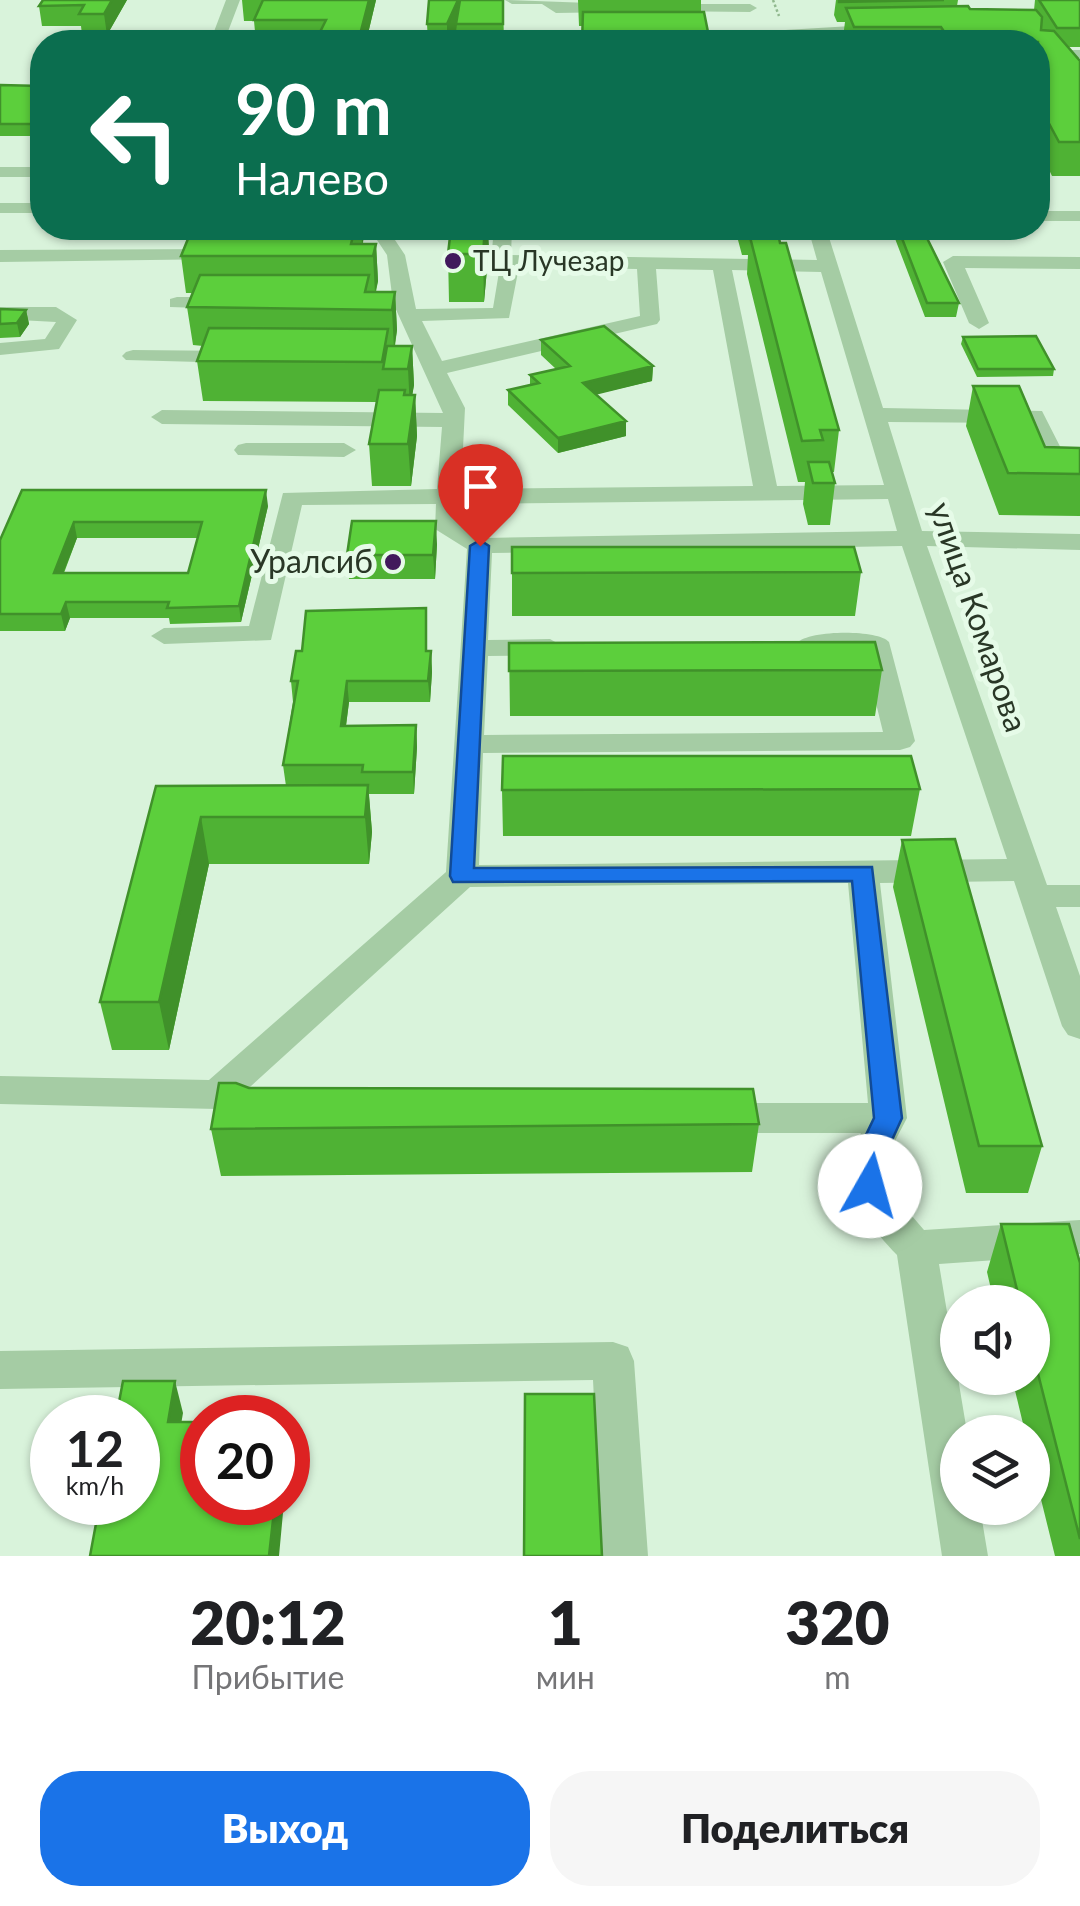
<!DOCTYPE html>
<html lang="ru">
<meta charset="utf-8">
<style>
body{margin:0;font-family:Lato,sans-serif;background:#f6f6f6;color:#202124;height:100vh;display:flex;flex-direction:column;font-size:38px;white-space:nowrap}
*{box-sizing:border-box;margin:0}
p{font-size:32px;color:#757577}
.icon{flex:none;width:55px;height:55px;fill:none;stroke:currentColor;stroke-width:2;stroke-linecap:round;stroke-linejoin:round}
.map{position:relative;height:1556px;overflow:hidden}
.side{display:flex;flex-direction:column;background:#fff;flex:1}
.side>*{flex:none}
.guide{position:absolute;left:30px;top:30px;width:1020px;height:210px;border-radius:40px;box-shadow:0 2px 8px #0004;background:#0b6e4f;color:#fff;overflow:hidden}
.fabs{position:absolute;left:940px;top:1285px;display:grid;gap:20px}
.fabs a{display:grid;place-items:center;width:110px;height:110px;border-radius:50%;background:#fff;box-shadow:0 2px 8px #0004;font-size:50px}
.speed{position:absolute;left:30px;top:1395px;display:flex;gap:20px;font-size:50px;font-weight:700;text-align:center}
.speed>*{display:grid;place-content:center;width:130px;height:130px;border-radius:50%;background:#fff;box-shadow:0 2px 8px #0004;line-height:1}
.speed small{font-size:25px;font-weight:400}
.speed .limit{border:15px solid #d22;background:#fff;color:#111}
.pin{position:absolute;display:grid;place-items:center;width:85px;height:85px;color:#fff;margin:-102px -42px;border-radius:50% 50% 50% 0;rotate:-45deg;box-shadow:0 0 10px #0007}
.pin .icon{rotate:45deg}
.me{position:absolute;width:110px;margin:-55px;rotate:7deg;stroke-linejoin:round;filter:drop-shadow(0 0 8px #0008)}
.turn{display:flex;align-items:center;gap:35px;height:210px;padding:0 40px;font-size:45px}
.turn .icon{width:130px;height:130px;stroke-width:2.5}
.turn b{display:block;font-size:70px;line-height:85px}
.eta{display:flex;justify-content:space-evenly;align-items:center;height:170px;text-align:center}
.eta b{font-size:60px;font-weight:800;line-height:70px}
.primary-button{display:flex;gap:20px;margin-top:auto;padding:20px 40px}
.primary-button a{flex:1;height:115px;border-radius:40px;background:#1a73e8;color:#fff;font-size:40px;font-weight:800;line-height:115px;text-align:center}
.primary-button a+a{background:#f6f6f6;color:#202124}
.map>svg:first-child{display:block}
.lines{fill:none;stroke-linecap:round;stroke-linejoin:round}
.path{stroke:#90b88e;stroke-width:2.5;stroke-dasharray:2.5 2.5;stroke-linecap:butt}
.minor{fill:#a5cca4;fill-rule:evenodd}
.wall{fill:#4fb234;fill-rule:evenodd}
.shaded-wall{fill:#40912a}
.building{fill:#5ccf3c;stroke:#40912a;stroke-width:2.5;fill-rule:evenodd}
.route{fill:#1a73e8;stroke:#114b97;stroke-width:2.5}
.poi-dot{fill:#41195c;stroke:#e6fbe8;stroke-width:4}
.labels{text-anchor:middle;stroke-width:10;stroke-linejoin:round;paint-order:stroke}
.far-poi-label{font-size:28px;fill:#293726;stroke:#e6fbe8;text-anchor:start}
.poi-label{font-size:32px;fill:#293726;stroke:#e6fbe8;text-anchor:end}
.street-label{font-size:32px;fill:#293726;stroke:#e6fbe8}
</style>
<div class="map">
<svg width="1080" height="1556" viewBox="0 0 1080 1556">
<rect width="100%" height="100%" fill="#d9f3db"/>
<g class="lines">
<path class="path" d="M773,0L779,16"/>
<path class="minor" d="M226,0H240L224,42H210Z
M505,0L617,4L624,8L617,12L556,13L542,4H512Z
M663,4H750L757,8L750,12L658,11V5Z
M885,24L890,25V31L785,38H666L659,34L666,30H785Z
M548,30H620L627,34L620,38L543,37V31Z
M1038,50H1080V58H1038Z
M0,167H42V177H0Z
M0,203H42V213H0Z
M1038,211H1080V221H1038Z
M369,228H387L405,255L416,309L493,308L500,266L491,261L494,228H512L511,255L817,260L808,228H826L883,408L1042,411L1072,470H1080V484L1056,482L1026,423L888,422L922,531L1080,534V550L927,546L1047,885H1080V907H1056L1080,976V1039L1068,1035L1062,1026L1014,881L880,883L907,1118L896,1139L888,1174L893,1194L924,1230L1080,1220V1254L939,1264L967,1432H958V1508H980L988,1556H942L897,1255C863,1220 837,1182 861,1133H720L707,1128L701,1118L707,1108L720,1103H868L848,883L470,887L230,1105L217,1109L0,1104V1076L209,1080L446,872L467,549L435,529L436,504L302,505L271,640L164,644L151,636L164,628L249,626L283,493L437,489L442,427L162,424L151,417L162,410L443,413L393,303L387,255ZM519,267L637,269L640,316L442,361L422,321L509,318ZM656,269L713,270L753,486L461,489L465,408L447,373L657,324L660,320ZM732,270L821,272L884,485L777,486ZM888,499L897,531L484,538L460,526L461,504ZM902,546L1007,859L479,865L483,753L900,750L910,747L915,741L889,642C878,629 808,630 797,643L811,651L863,650L883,732L484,735L488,656L550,655L564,647L550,639L488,640L492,553Z
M218,249L225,251V259L0,262V250Z
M953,256L1080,257V269L965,268L989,323L979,329L969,323L943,262Z
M177,297H230L240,303L230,309L170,307V299Z
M0,307H56L77,320L59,349L0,355V343L45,339L56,322L0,319Z
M133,350L237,351L248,357L237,363L126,360L122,356L126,352Z
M246,443H344L356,450L344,457L238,455L234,450L238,445Z
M613,1342L628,1347L634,1361L648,1556H602L593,1380L0,1389V1351Z"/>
</g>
<path class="wall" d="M127,0L107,35H82L81,26H42L39,6Z
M242,0H376L366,42H256L254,21H244Z
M503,0L504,42H456V32L451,42H428L427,24Z
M578,0H701V12L582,26H579Z
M836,0H958L957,6L970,9L1034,10L1035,0H1080V47H1067L1080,61V176H1052L1038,147V42H845L843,37L845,22H837L834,15Z
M0,85L42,86V136H0Z
M203,228H364L363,244H376L378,281L376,292H395L397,330L395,346H412L414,385L412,395H415L417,436L411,486H372L369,444L377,402L203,401L197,361L203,346L193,345L187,307L193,293H186L181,256Z
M739,228H773L772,238L839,430L834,472H832L835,483L830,525H808L803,504L805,482H798L747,274L748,255H742L738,240Z
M895,228H922L959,303L956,317H925L894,236Z
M489,247L484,302H449L448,254Z
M0,309L26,310L29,324L20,337L0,338Z
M963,337L1054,369L1053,376L977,377L961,344Z
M541,340L653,366L652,381L596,394L626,421V436L558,453L508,405V390L530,385V375L556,369L541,355Z
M973,386L1045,447L1080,448V516L999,515L966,426Z
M22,490L268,506L241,622L170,624L169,618H70L65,631H0V540ZM77,538H198L188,573H64Z
M437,544L435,579H349L347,555Z
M512,547L861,572L855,616H512Z
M426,608L427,651H431L432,672L430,702H349L346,726L416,725L417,747L414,794H369L372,832L369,864H209L169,1050H112L100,1002L156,786H286L283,765L293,702L291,681L302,651Z
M509,643L882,670L875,716H510Z
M920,789L911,836H503L502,790Z
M902,840L1042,1146L1028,1193H966L893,887Z
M249,1088L759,1124L752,1172L221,1176L211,1129Z
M1001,1224L1080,1263V1556H1055L1032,1463V1432H1025L1012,1378H1032V1302H994L987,1272Z"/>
<path class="shaded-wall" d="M112,0H127L107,35L104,14Z
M369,0H376L366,42H358Z
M458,0H460L456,32L451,42H447V24Z
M361,228H364V237L362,245Z
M485,228H488L489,247L484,302L483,254Z
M376,244L378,281L375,293L373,256Z
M395,292L397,330L394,349L392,310Z
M26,310L29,324L20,337L17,323Z
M412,346L414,385L410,409L408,369Z
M653,366L652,381L583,398V383Z
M415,395L417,436L411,486L408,444Z
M626,421V436L558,453V438Z
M266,490L268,506L241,622L239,606Z
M436,521L437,544L435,579L433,555Z
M74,522L77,538L57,589L54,573Z
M66,602L70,618L65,631L61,614Z
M431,651L432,672L430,702L428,681Z
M347,681L349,702L343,748L341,726Z
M416,725L417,747L414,794L413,772Z
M368,785L372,832L369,864L365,817Z
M201,817L209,864L169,1050L159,1002Z
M175,1381L183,1413L176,1454L168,1422Z
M288,1442L290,1453L288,1474Z
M275,1502H284L279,1556H269Z"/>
<path class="building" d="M43,0H112L104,14H79L84,5L39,6Z
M263,0H369L358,42H315L326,20H254Z
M429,0H458L447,24H427Z
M460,0H503V24H456Z
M839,0H944L839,2Z
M1039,0H1080V28H1057Z
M968,6L970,9L1036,10L1042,17L1041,30L1054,31L1080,61V142H1059L1038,103V42H951L941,27H854L846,8Z
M583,12H704L710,42H582Z
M0,85L42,86V124H0Z
M355,228L351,244H376L373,256H181L192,229Z
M451,228H485L483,254H448Z
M898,228H922L959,303H927Z
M750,237L779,238L780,243H786L839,430H820L823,440L802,441Z
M200,275H369L365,292H395L392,310L187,307Z
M0,309L26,310L17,323L0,324Z
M604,326L653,366L583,383L626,421L558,438L508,390L539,383L530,375L570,366L541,340Z
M209,328L388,329L382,362L197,361Z
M1036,336L1054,369H978L963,337Z
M387,346H412L408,369H383Z
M973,386H1019L1045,447L1080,448V474L1008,473Z
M379,390H405L404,395H415L408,444H369Z
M808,462H829L835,483H813Z
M22,490H266L239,606L167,608L169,602H66L61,614H0V540ZM74,522H202L188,573H54Z
M352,521H436L433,555H347Z
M512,547H854L861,572L512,573Z
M426,608V651H431L428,681H347L341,726L416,725L413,772H362L363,765H283L298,681H291L296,651H302L306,611Z
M875,642L882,670L509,671V643Z
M503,756H911L920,789L502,790Z
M368,785L365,817H201L159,1002H100L156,786Z
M955,839L1042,1146H979L902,840Z
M219,1083H236L249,1088L753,1089L759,1124L211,1129Z
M1001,1224H1069L1080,1263V1539L1032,1350V1302H1020Z
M123,1381H175L168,1422H202V1502H275L269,1556H90L100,1502H138V1418H116Z
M525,1394H594L602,1556H524Z"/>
<path class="route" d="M480,540L489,546L474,868L872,867L902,1118L882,1162L885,1186L881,1195L870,1199L860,1195L853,1162L874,1118L852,881L453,882L450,876L470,546Z"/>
<g class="poi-dot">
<circle cx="453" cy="261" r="10"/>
<circle cx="393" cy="562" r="10"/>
</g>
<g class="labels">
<g class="far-poi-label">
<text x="473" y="271">ТЦ Лучезар</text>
</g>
<g class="poi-label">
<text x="373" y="573">Уралсиб</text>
</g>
<g class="street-label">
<text transform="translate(978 617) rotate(71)" y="11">улица Комарова</text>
</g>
</g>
</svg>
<div class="fabs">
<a><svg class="icon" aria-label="sound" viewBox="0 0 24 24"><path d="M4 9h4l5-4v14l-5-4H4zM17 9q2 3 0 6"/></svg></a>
<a><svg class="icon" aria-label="layers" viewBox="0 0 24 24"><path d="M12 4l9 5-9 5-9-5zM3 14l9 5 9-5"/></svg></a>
</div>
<div class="speed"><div>12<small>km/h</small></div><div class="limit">20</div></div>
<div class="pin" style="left:480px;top:546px;background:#d93025"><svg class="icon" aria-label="arrive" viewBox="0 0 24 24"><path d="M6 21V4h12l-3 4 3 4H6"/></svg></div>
<svg class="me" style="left:870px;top:1186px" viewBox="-20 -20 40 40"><circle r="19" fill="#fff"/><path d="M0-13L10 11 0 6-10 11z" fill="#1a73e8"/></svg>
<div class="guide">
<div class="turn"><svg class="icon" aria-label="left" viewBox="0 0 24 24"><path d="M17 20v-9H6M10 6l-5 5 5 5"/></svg><div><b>90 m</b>Налево</div></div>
</div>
</div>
<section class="side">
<div class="eta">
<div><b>20:12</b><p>Прибытие</p></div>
<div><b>1</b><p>мин</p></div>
<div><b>320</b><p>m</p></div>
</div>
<div class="primary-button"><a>Выход</a><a>Поделиться</a></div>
</section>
